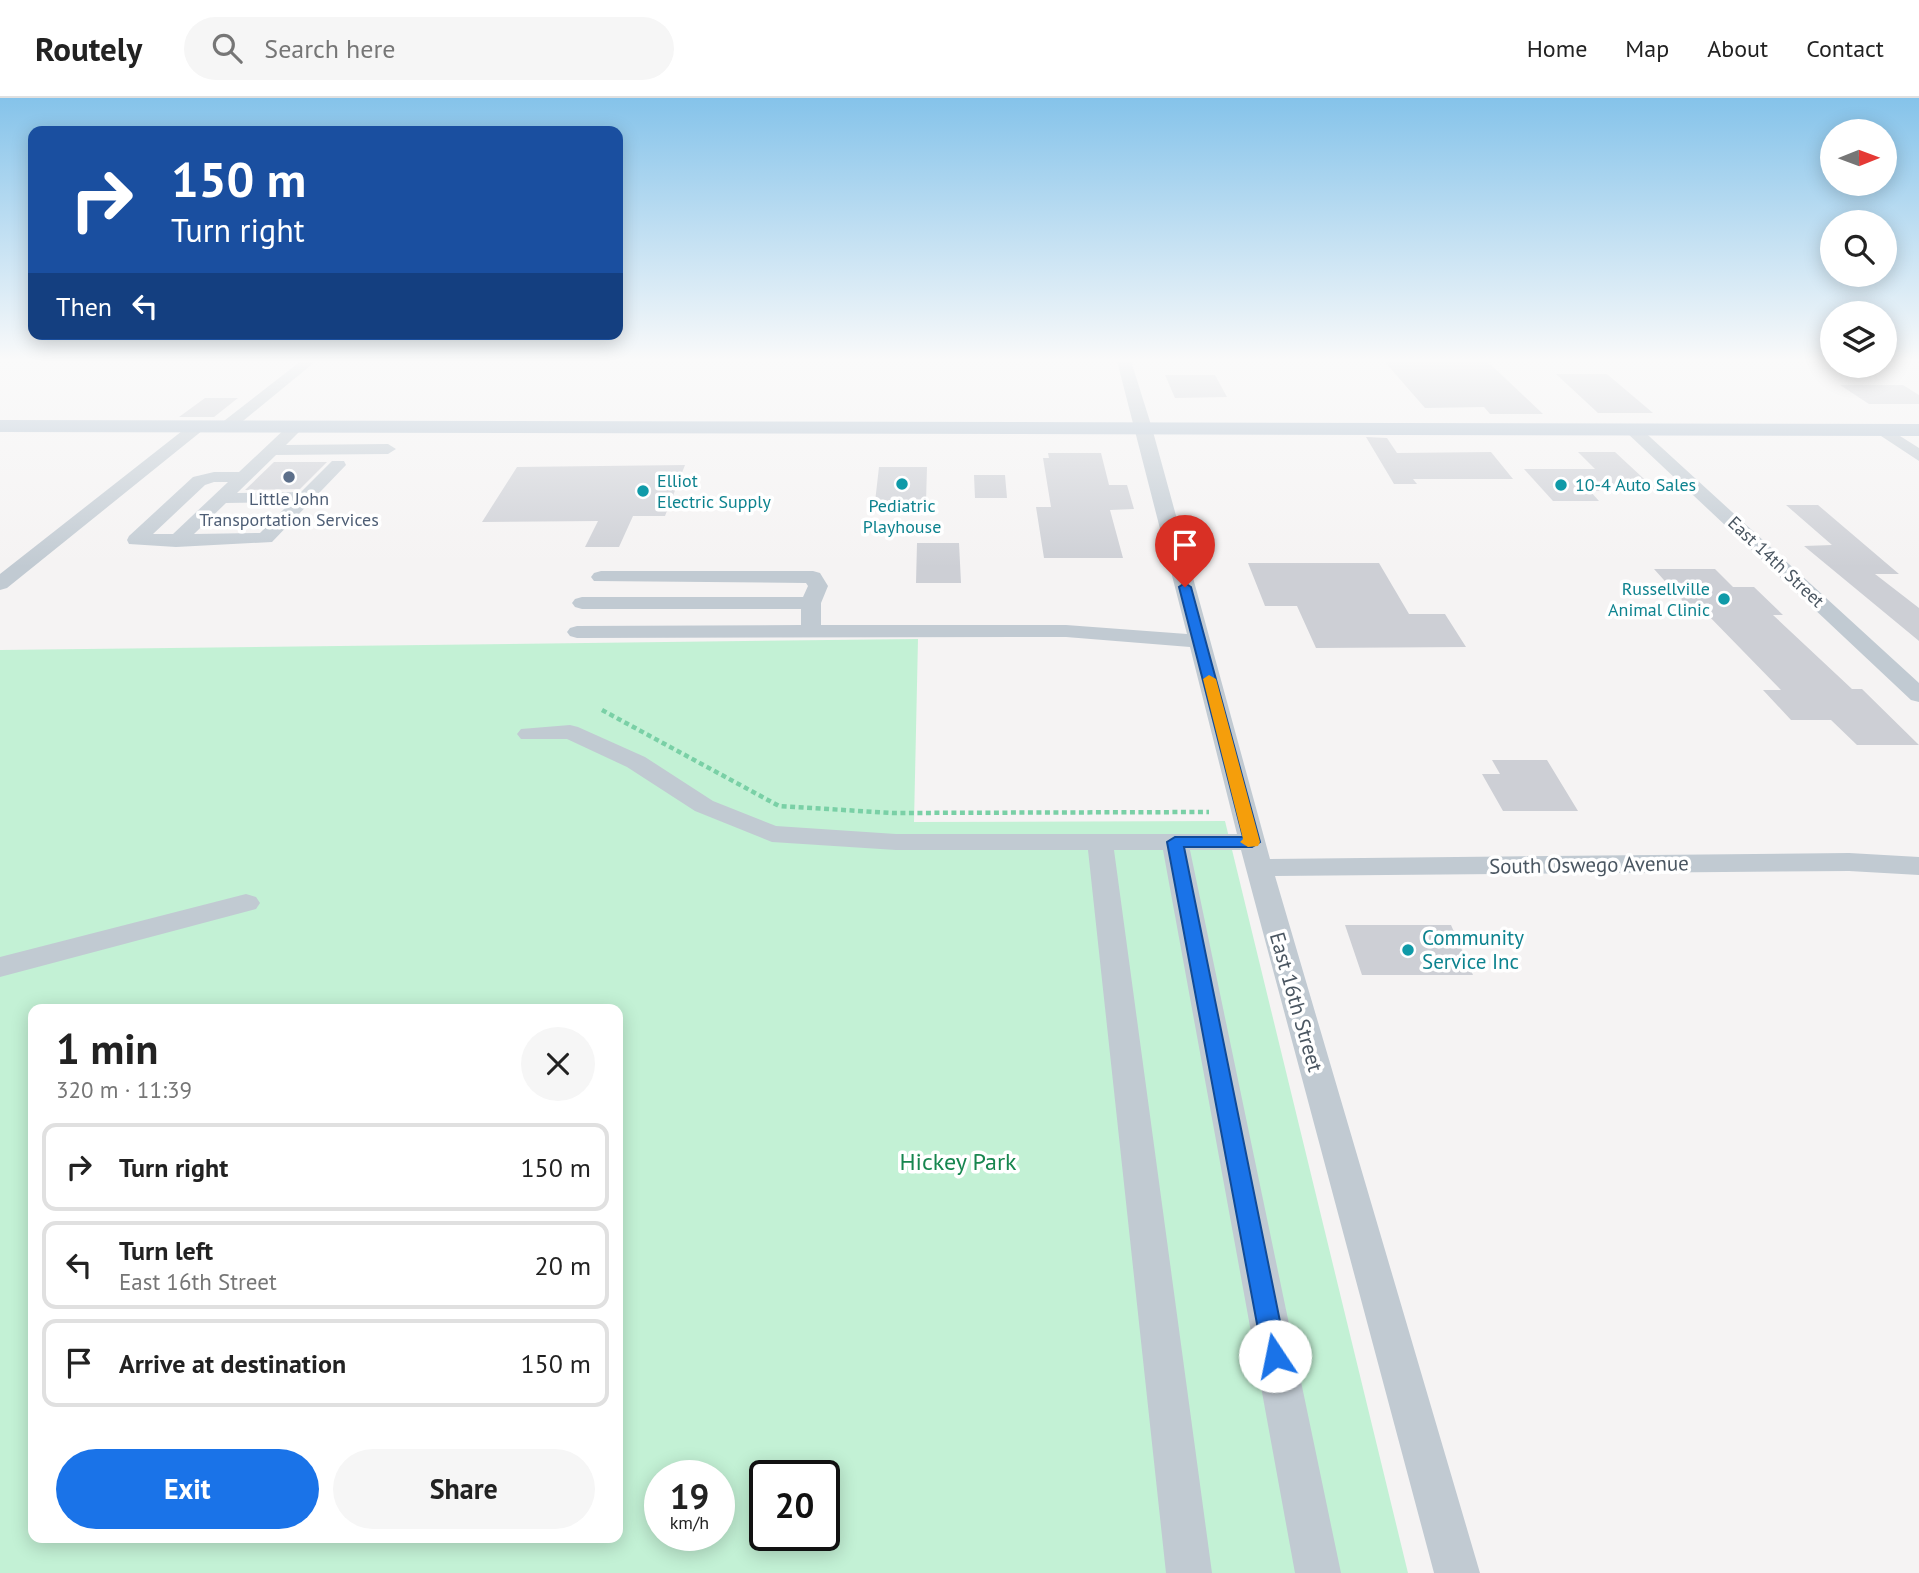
<!DOCTYPE html>
<meta charset="utf-8">
<style>
body{margin:0;font-family:"PT Sans",sans-serif;background:#f6f6f6;color:#222;height:100vh;display:flex;flex-direction:column;font-size:26px;white-space:nowrap}
*{box-sizing:border-box;margin:0}
p{font-size:23px;color:#767676}
.icon{flex:none;width:38px;height:38px;fill:none;stroke:currentColor;stroke-width:2;stroke-linecap:round;stroke-linejoin:round}
.map{position:relative;flex:1;overflow:hidden}
.sheet{position:absolute;left:28px;top:906px;width:595px;height:539px;display:flex;flex-direction:column;background:#fff;border-radius:14px;box-shadow:0 4px 18px #0003}
.sheet>*{flex:none}
.guide{position:absolute;left:28px;top:28px;width:595px;height:214px;border-radius:14px;box-shadow:0 4px 18px #0003;background:#1a4fa0;color:#fff;overflow:hidden}
.needle{width:46px;rotate:89deg}
.controls{position:absolute;left:1820px;top:21px;display:grid;gap:14px}
.controls a{display:grid;place-items:center;width:77px;height:77px;border-radius:50%;background:#fff;box-shadow:0 4px 18px #0003;font-size:35px}
.speed{position:absolute;left:644px;top:1362px;display:flex;gap:14px;font-size:35px;font-weight:700;text-align:center}
.speed>*{display:grid;place-content:center;width:91px;height:91px;border-radius:50%;background:#fff;box-shadow:0 4px 18px #0003;line-height:1}
.speed small{font-size:18px;font-weight:400}
.speed .limit{border:4px solid #111;border-radius:10px;background:#fff;color:#111}
.pin{position:absolute;display:grid;place-items:center;width:60px;height:60px;color:#fff;margin:-72px -30px;border-radius:50% 50% 50% 0;rotate:-45deg;box-shadow:0 0 7px #0007}
.pin .icon{rotate:45deg}
.me{position:absolute;width:77px;margin:-38px;rotate:349deg;stroke-linejoin:round;filter:drop-shadow(0 0 5px #0008)}
.turn{display:flex;align-items:center;gap:24px;height:147px;padding:0 28px;font-size:32px}
.turn .icon{width:91px;height:91px;stroke-width:2.5}
.turn b{display:block;font-size:49px;line-height:60px}
.then{display:flex;align-items:center;height:66px;padding:0 28px;background:#0003;gap:14px;font-size:26px}
.round{display:grid;place-items:center;flex:none;width:74px;height:74px;border-radius:37px;background:#f6f6f6}
.headline{display:flex;align-items:center;justify-content:space-between;height:119px;padding:0 28px}
h1{font-size:42px;font-weight:600;line-height:52px}
.action{display:flex;gap:14px;margin-top:auto;padding:14px 28px}
.action a{flex:1;height:80px;border-radius:42px;background:#1a73e8;color:#fff;font-size:28px;font-weight:600;line-height:80px;text-align:center}
.action a+a{background:#f6f6f6;color:#222}
ul{padding:0;list-style:none}
li{display:flex;align-items:center;gap:21px;height:88px;margin:0 14px 10px;padding:0 14px;border:4px solid #e0e0e0;border-radius:14px}
li div{flex:1}
li b{display:block;font-size:26px}
li em{font-style:normal}
header{display:flex;align-items:center;gap:42px;box-sizing:border-box;height:98px;padding:0 35px;background:#fff;border-bottom:2px solid #e0e0e0}
header strong{font-size:33px}
nav{display:flex;gap:38px;margin-inline-start:auto;font-size:24px}
.search{width:490px;height:63px;background:#f6f6f6;display:flex;align-items:center;gap:18px;box-sizing:border-box;padding:0 24px;border-radius:38px;color:#767676;font-size:26px}
.map>svg:first-child{display:block}
.green{fill:#c3f1d5;fill-rule:evenodd}
.building{fill:#cdcfd5}
.lines{fill:none;stroke-linecap:round;stroke-linejoin:round}
.path{stroke:#7ad0a6;stroke-width:4.5;stroke-dasharray:5 3.5;stroke-linecap:butt}
.minor{fill:#c1cad2;fill-rule:evenodd}
.major{fill:#b3c2d1;fill-rule:evenodd}
.route{fill:#1a73e8;stroke:#114b97;stroke-width:2}
.slow{fill:#f59e0b}
.service-dot{fill:#5c6f8a;stroke:#fff;stroke-width:2.5}
.culture-dot{fill:#0f9aa8;stroke:#fff;stroke-width:2.5}
.labels{text-anchor:middle;stroke-width:7;stroke-linejoin:round;paint-order:stroke}
.far-culture-label{font-size:18px;fill:#0d838f;stroke:#fff;text-anchor:start}
.far-service-label{font-size:18px;fill:#4e5e75;stroke:#fff}
.far-street-label{font-size:18px;fill:#4a5661;stroke:#fff}
.street-label{font-size:21px;fill:#4a5661;stroke:#fff}
.culture-label{font-size:21px;fill:#0d838f;stroke:#fff;text-anchor:start}
.near-park-label{font-size:24px;fill:#17864f;stroke:#fff}
</style>
<header>
<strong>Routely</strong>
<div class="search"><svg class="icon" aria-label="search" viewBox="0 0 24 24"><circle cx="10" cy="10" r="6"/><path d="M15 15l6 6"/></svg>Search here</div>
<nav><a>Home</a><a>Map</a><a>About</a><a>Contact</a></nav>
</header>
<div class="map">
<svg width="1919" height="1475" viewBox="0 0 1919 1475">
<rect width="100%" height="100%" fill="#f5f3f3"/>
<path class="green" d="M918,541L914,724L1225,723L1408,1475H0V552ZM33,912H618V1440H33ZM660,1377H719V1437H660ZM765,1377H824V1437H765Z"/>
<path class="building" d="M1384,263H1487L1543,316H1490L1484,309L1425,310Z
M1556,276H1607L1653,315H1598Z
M1165,277H1215L1227,299L1175,300Z
M1840,287H1903L1919,297V306H1869Z
M205,300H238L214,319H179Z
M1366,339L1387,340L1397,355L1491,354L1513,381H1413L1417,386H1394Z
M1578,354H1615L1656,392L1590,393L1599,403H1553L1524,371H1595Z
M1048,355H1101L1109,387H1127L1134,411L1110,412L1123,460H1044L1036,409H1051L1043,360H1049Z
M274,364H327L300,391L245,392Z
M685,367L665,418H633L619,449H585L598,423L482,424L517,369Z
M879,369H927L926,404H875Z
M974,377H1005L1007,400H975Z
M1786,407H1818L1899,476H1875L1919,510V543L1804,448L1832,447Z
M917,445H959L961,485H916Z
M1248,465H1379L1409,516H1445L1466,549L1316,550L1297,508H1265Z
M1654,471H1715L1733,489H1754L1783,517H1773L1852,591H1862L1919,647H1857L1831,622H1791L1763,592H1781L1703,512H1691Z
M1492,662H1547L1578,713H1503L1482,676H1500Z
M1345,827H1451L1473,877H1362Z"/>
<g class="lines">
<path class="path" d="M602,612L779,708L892,715L1209,714"/>
<path class="minor" d="M301,263H316L232,332H220L218,329L220,326Z
M1117,263H1131L1152,330L1270,761L1849,755L1919,759V777L1849,773L1275,778L1480,1475H1434L1241,752H1190L1341,1475H1295L1163,752H1114L1212,1475H1166L1088,752H896L772,744L695,713L627,669L567,641H521L517,636L521,631L570,627L578,629L645,659L713,703L776,728L896,736H1237L1190,549L1066,539L577,540L570,538L567,534L570,530L577,528L801,527V511H582L575,509L572,505L575,501L582,499H803L808,488L806,485L594,483L591,479L594,475L601,473H813L820,475L828,488L821,505V527H1066L1187,536Z
M197,324L205,329L203,332L7,490L0,492V476L191,326Z
M296,324L304,329L286,347L388,346L396,351L388,356L276,357L237,395L301,394L332,363H344L346,367L272,444L176,449L129,446L127,442L129,438L193,379L214,374H239L290,326ZM214,384H228L173,436H153L205,387ZM291,404L260,435L194,436L226,405Z
M1632,326L1638,328L1919,585V604L1911,602L1626,334L1624,331Z
M1881,326L1919,350V363L1875,334L1873,331Z
M246,796L256,799L260,805L256,811L0,879V859Z"/>
<path class="major" d="M0,322L1919,326V338L0,334Z"/>
</g>
<linearGradient id="sky" x2="0" y2="1"><stop stop-color="#85c3ea"/><stop offset="0.56" stop-color="#fafafa"/><stop offset="1" stop-color="#fafafa" stop-opacity="0"/></linearGradient>
<rect width="1919" height="469" fill="url(#sky)"/>
<path class="route" d="M1185,485L1191,489L1260,744L1252,749H1184L1287,1258L1284,1266L1275,1270L1267,1266L1263,1258L1167,744L1175,739H1243L1179,489Z"/>
<path class="slow" d="M1209,577L1216,581L1260,744L1258,748L1248,749L1240,744L1243,741L1203,581Z"/>
<circle class="service-dot" cx="289" cy="379" r="7"/>
<g class="culture-dot">
<circle cx="902" cy="386" r="7"/>
<circle cx="1561" cy="387" r="7"/>
<circle cx="643" cy="393" r="7"/>
<circle cx="1724" cy="501" r="7"/>
<circle cx="1408" cy="852" r="7"/>
</g>
<g class="labels">
<g class="far-culture-label">
<text x="657" y="389">Elliot<tspan x="657" dy="21">Electric Supply</tspan></text>
<text x="1575" y="393">10-4 Auto Sales</text>
<text x="902" y="414" text-anchor="middle">Pediatric<tspan x="902" dy="21">Playhouse</tspan></text>
<text x="1710" y="497" text-anchor="end">Russellville<tspan x="1710" dy="21">Animal Clinic</tspan></text>
</g>
<g class="far-service-label">
<text x="289" y="407">Little John<tspan x="289" dy="21">Transportation Services</tspan></text>
</g>
<g class="far-street-label">
<text transform="translate(1776 464) rotate(43)" y="6">East 14th Street</text>
</g>
<g class="street-label">
<text transform="translate(1589 767) rotate(-1)" y="7">South Oswego Avenue</text>
<text transform="translate(1296 904) rotate(74)" y="7">East 16th Street</text>
</g>
<g class="culture-label">
<text x="1422" y="847">Community<tspan x="1422" dy="24">Service Inc</tspan></text>
</g>
<g class="near-park-label">
<text x="958" y="1072">Hickey Park</text>
</g>
</g>
</svg>
<div class="controls">
<a><svg class="needle" viewBox="-14 -14 28 28"><path d="M0-13l5 13h-10z" fill="#e53935"/><path d="M0 13l5-13h-10z" fill="#767676"/></svg></a>
<a><svg class="icon" aria-label="search" viewBox="0 0 24 24"><circle cx="10" cy="10" r="6"/><path d="M15 15l6 6"/></svg></a>
<a><svg class="icon" aria-label="layers" viewBox="0 0 24 24"><path d="M12 4l9 5-9 5-9-5zM3 14l9 5 9-5"/></svg></a>
</div>
<div class="speed"><div>19<small>km/h</small></div><div class="limit">20</div></div>
<div class="pin" style="left:1185px;top:489px;background:#d93025"><svg class="icon" aria-label="arrive" viewBox="0 0 24 24"><path d="M6 21V4h12l-3 4 3 4H6"/></svg></div>
<svg class="me" style="left:1275px;top:1258px" viewBox="-20 -20 40 40"><circle r="19" fill="#fff"/><path d="M0-13L10 11 0 6-10 11z" fill="#1a73e8"/></svg>
<div class="guide">
<div class="turn"><svg class="icon" aria-label="right" viewBox="0 0 24 24"><path d="M7 20v-9h11M14 6l5 5-5 5"/></svg><div><b>150 m</b>Turn right</div></div>
<div class="then">Then<svg class="icon" aria-label="left" viewBox="0 0 24 24"><path d="M17 20v-9H6M10 6l-5 5 5 5"/></svg></div>
</div>
<section class="sheet">
<div class="headline"><div><h1>1 min</h1><p>320 m · 11:39</p></div><a class="round"><svg class="icon" aria-label="close" viewBox="0 0 24 24"><path d="M6 6l12 12M18 6L6 18"/></svg></a></div>
<ul>
<li><svg class="icon" aria-label="right" viewBox="0 0 24 24"><path d="M7 20v-9h11M14 6l5 5-5 5"/></svg><div><b>Turn right</b></div><em>150 m</em></li>
<li><svg class="icon" aria-label="left" viewBox="0 0 24 24"><path d="M17 20v-9H6M10 6l-5 5 5 5"/></svg><div><b>Turn left</b><p>East 16th Street</p></div><em>20 m</em></li>
<li><svg class="icon" aria-label="arrive" viewBox="0 0 24 24"><path d="M6 21V4h12l-3 4 3 4H6"/></svg><div><b>Arrive at destination</b></div><em>150 m</em></li>
</ul>
<div class="action"><a>Exit</a><a>Share</a></div>
</section>
</div>
